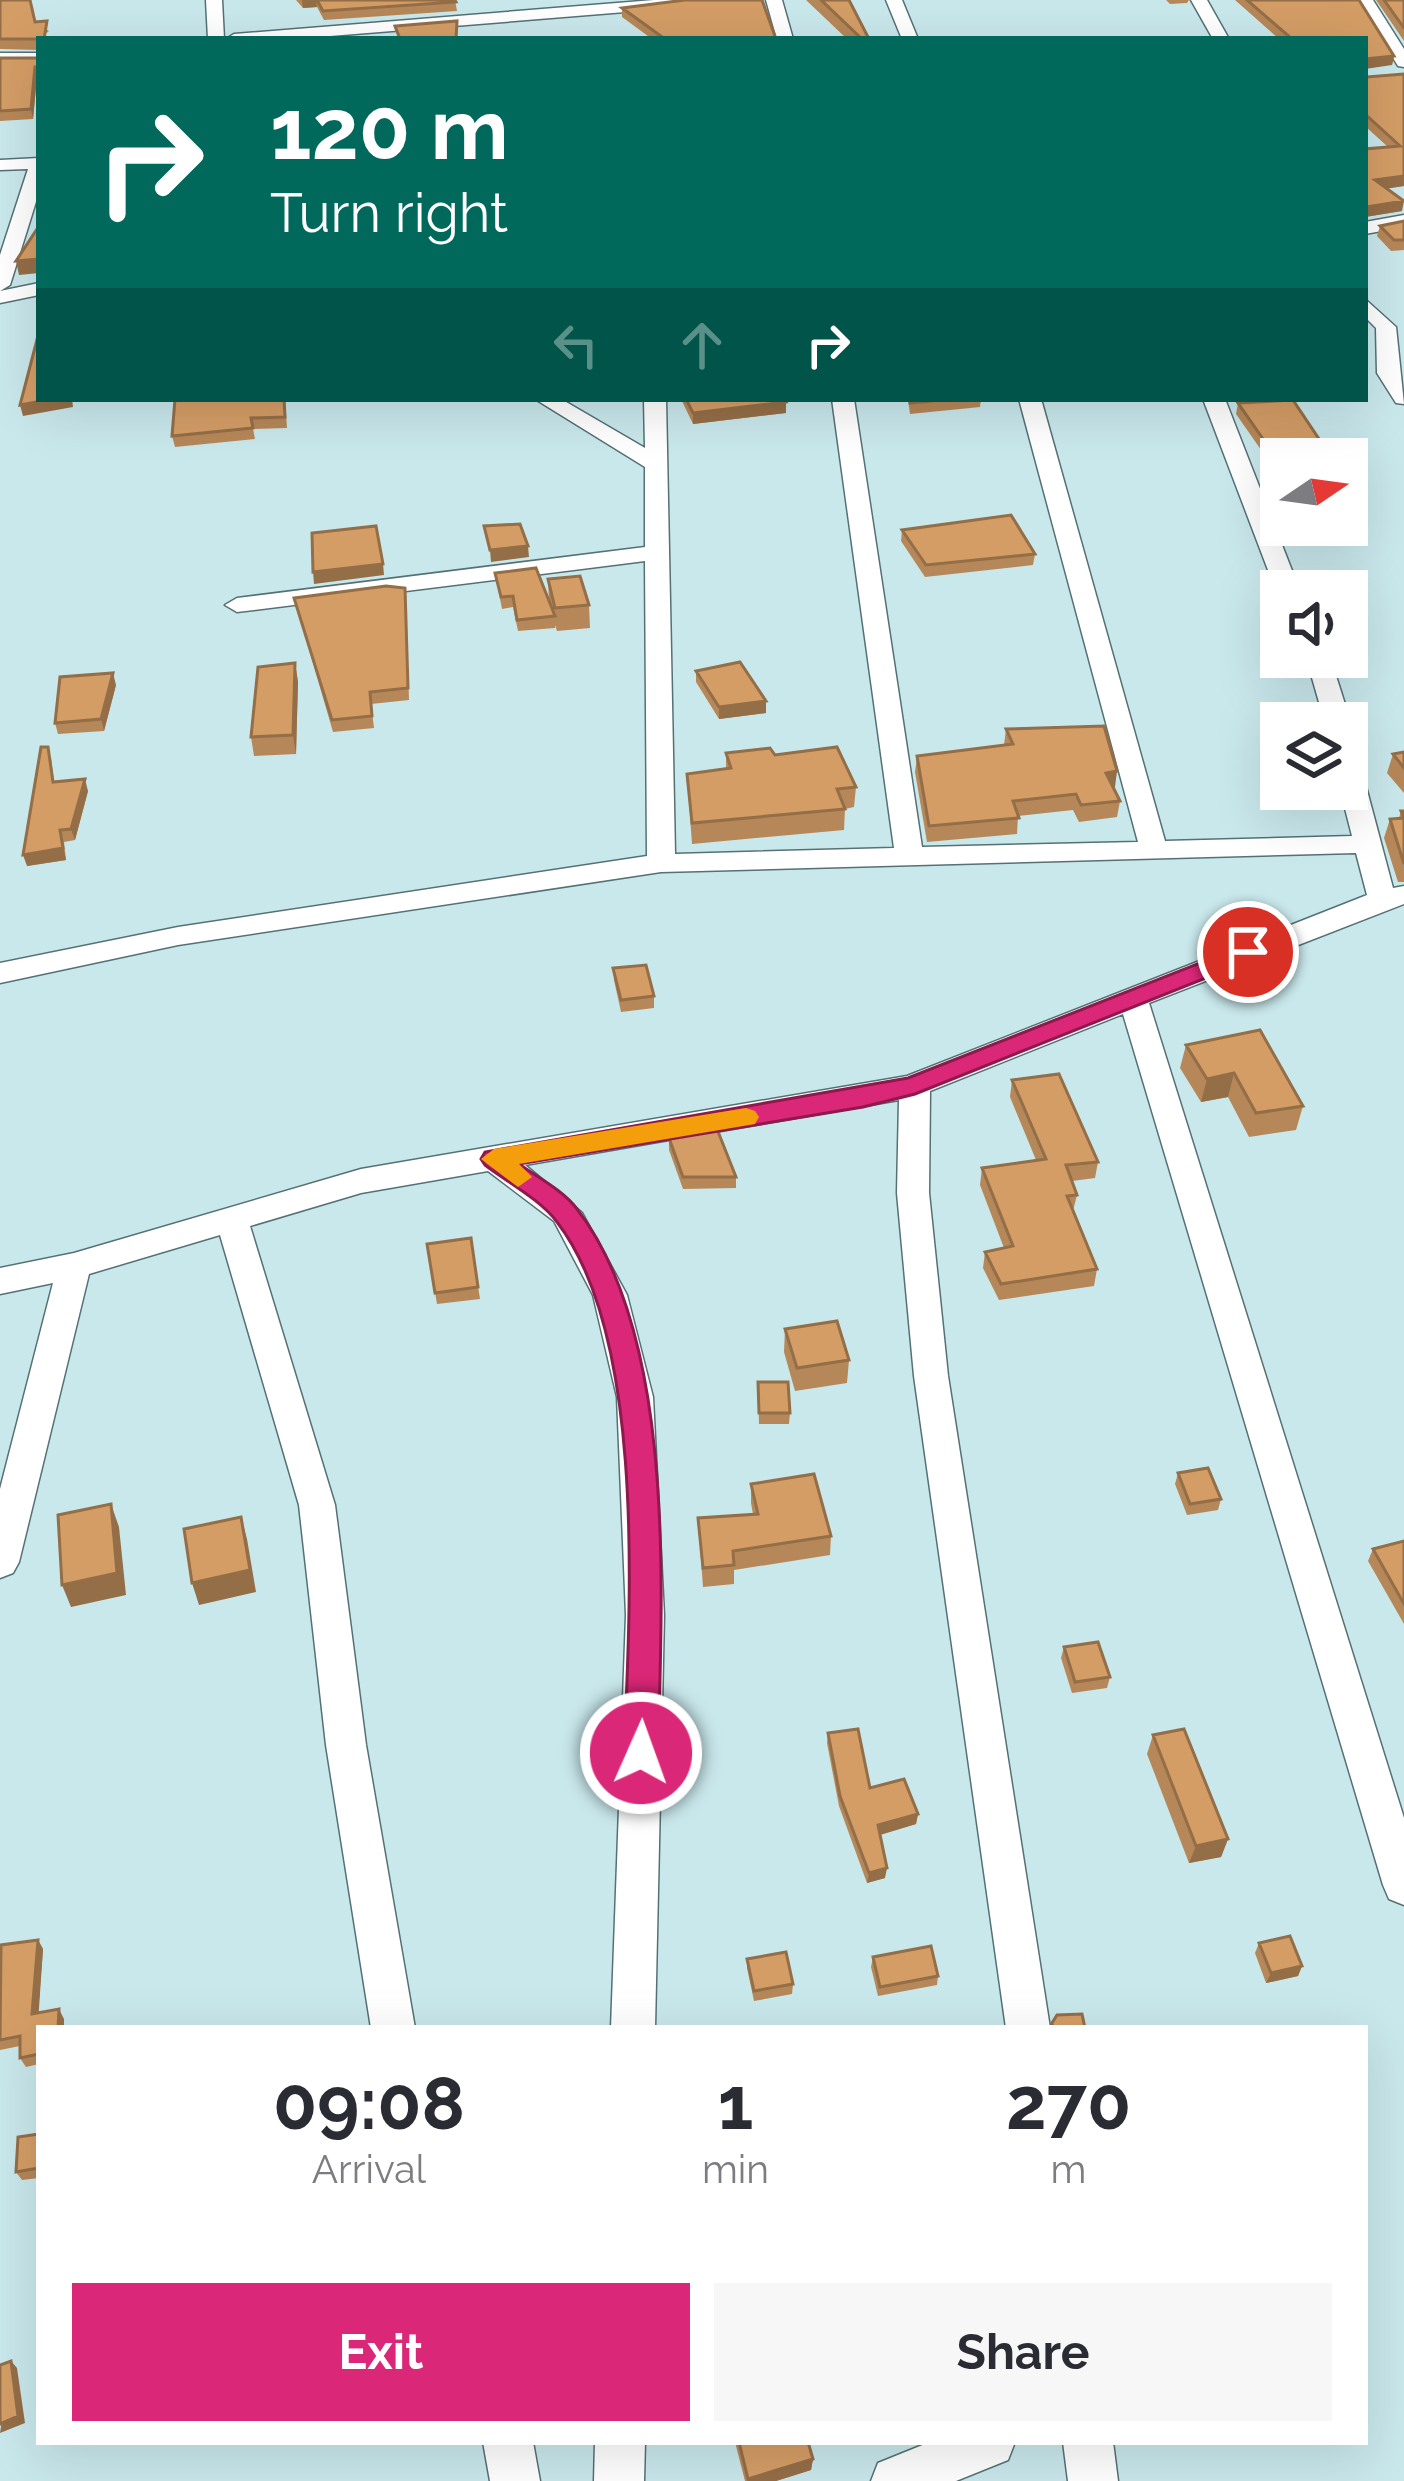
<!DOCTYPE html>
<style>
body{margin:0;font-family:Raleway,sans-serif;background:#f7f7f7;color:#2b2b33;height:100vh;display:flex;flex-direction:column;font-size:45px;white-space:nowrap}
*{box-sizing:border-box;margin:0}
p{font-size:39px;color:#7c7c81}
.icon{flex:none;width:66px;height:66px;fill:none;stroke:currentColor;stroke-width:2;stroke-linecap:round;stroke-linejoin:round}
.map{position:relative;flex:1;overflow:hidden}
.panel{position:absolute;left:36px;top:2025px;width:1332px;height:420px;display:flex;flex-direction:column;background:#fff;border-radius:0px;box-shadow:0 12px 48px #0002}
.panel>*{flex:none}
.banner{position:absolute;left:36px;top:36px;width:1332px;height:366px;border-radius:0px;box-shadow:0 12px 48px #0002;background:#00695c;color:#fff;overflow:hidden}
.needle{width:78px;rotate:77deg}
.fabs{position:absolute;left:1260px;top:438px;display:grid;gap:24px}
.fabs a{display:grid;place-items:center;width:108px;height:108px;border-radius:0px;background:#fff;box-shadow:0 12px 48px #0002;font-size:60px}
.pin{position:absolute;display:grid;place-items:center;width:102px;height:102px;color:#fff;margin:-51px;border:6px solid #fff;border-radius:50%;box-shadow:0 3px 12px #0007}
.me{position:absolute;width:132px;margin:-66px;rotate:2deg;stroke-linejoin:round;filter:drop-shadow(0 0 9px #0008)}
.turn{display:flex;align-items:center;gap:42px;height:252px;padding:0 36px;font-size:54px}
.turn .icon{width:156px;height:156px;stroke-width:2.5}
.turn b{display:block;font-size:84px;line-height:102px}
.lanes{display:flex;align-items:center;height:114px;padding:0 36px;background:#0003;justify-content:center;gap:60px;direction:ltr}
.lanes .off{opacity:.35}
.eta{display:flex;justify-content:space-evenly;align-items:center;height:204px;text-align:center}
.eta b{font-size:72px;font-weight:700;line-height:84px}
.button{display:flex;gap:24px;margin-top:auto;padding:24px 36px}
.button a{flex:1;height:138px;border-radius:0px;background:#db2777;color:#fff;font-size:48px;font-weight:700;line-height:138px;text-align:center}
.button a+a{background:#f7f7f7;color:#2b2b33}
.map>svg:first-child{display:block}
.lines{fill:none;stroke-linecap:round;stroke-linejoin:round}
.street-casing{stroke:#557175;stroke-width:3}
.street{fill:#fff;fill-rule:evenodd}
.wall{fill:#b68758}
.shaded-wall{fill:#946e47}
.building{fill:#d49d66;stroke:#946e47;stroke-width:3}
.route{fill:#db2777;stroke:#8e194d;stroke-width:3}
.slow{fill:#f59e0b}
</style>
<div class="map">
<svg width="1404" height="2481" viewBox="0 0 1404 2481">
<rect width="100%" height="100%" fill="#c9e8ec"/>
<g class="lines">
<g class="street-casing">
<path id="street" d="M206,0H222L224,39H208Z
M654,0H720L712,5L293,39H226L234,34Z
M766,0H782L793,39H777Z
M886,0H902L918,39H902Z
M1191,0H1207L1229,39H1213Z
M1357,0H1373L1404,49V67L1398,66Z
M0,53H39V63H0Z
M39,158V192L10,285L0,291V255L28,169L0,170V160Z
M1404,215V227L1365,234V222Z
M39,283V295L0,303V291Z
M1365,299L1396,327L1404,404L1396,403L1377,373L1376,328L1365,317Z
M535,399H561L645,448L644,399H666L675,854L894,848L832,399H854L922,847L1138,842L1019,399H1041L1165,841L1352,836L1340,789H1347V756L1360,764L1393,888L1404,886V904L1149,1003L1404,1818V1905L1389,1899L1383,1885L1123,1014L930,1091L929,1193L948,1376L1050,2028H1006L914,1376L897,1193L899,1100L525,1165L582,1213L627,1295L653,1397L664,1615L655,2028H611L626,1615L617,1397L593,1295L554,1221L488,1171L361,1193L250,1226L335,1505L366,1745L415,2028H371L326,1745L299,1505L220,1235L89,1274L19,1562L13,1573L0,1578V1489L53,1283L0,1294V1268L74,1253L361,1169L907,1076L1367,895L1356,853L661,872L178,945L0,983V963L178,927L647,856L645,561L237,612L225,605L237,598L645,547V467Z
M1203,399H1225L1300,591H1281V596L1276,591Z
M1306,657H1330L1351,723L1347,728V723H1325Z
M483,2442H533L540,2481H490Z
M595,2442H645L644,2481H594Z
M930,2442H1015L1008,2460L956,2481H871L878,2463Z
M1063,2442H1113L1118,2481H1068Z"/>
</g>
<use href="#street" class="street"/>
</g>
<path class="wall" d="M0,0L49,31L39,39V50L0,49Z
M296,0H455L457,11L324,20L317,7L303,8Z
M806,0H849L869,39H847Z
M1166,0H1189L1187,3L1170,4Z
M1235,0H1359L1394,56L1392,65L1365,39H1279Z
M1376,0H1404V41Z
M622,8L776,39H652L622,17Z
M39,56V77H37L33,119L0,121V58H37Z
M1404,74V186L1387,188L1402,211L1365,217L1388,147L1365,126V75L1367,77Z
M1404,221V250L1391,251L1377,236L1380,226Z
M285,399L287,428L253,429L255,439L175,447L172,436Z
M681,399H784L786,413L693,424Z
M908,399H981L980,407L910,414Z
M1238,403L1321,442L1319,453L1266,457L1236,414Z
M902,530L1035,554L1033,565L925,577L901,541Z
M495,573L549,603L548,579L589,605L590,628L557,631L555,625V628L518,631L513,607L502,609Z
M294,598L406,600L409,700L371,704L374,728L333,732Z
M295,663L298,682L296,754L254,756L251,737Z
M696,671L766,701V713L719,719L696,682Z
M116,685L104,731L58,734L55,723Z
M1006,729L1117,771L1113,787L1120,801L1117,817L1079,822L1073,810L1018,816L1017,834L927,842L915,772L917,756L1004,745Z
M1404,752V793L1387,773L1393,754Z
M726,753L775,755L856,787L854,807L845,809L844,830L692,844L687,774L726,769Z
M51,758L54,782L88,791L75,840L64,842L66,860L27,866Z
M1401,811H1404V882H1398L1384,838L1390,819L1399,818Z
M613,968L654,996V1008L621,1012L614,980Z
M1186,1045L1303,1106L1296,1130L1249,1137L1228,1097L1201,1102L1180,1068Z
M1012,1080L1098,1162L1095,1178L1072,1181L1077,1195L1073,1211L1097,1269L1094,1286L999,1300L983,1268L985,1252L1004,1248L980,1185L982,1168L1036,1160L1010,1097Z
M669,1138L736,1177V1188L683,1189L669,1150Z
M471,1238L480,1299L437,1304L427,1244Z
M785,1329L849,1360L847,1383L795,1391L784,1352Z
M758,1382L790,1413L789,1424H759Z
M1178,1473L1221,1499L1218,1510L1187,1515L1175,1484Z
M751,1484L831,1536L830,1555L734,1570V1584L703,1587L698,1518L753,1514L751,1503Z
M1404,1541V1624L1368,1561L1373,1549Z
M1064,1647L1110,1677L1107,1688L1072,1693L1061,1658Z
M828,1733L870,1788L918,1814L916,1824L880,1835L885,1878L867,1883L839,1806L827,1743Z
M1153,1735L1228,1839L1221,1857L1189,1863L1147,1754Z
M38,1940L43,1949L38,2013L64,2019V2028H39V2064L26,2067L20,2058V2046L0,2050V1959Z
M1259,1943L1302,1966L1298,1976L1266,1983L1255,1953Z
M873,1957L938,1976L937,1985L878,1996L871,1967Z
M747,1959L793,1984L792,1994L754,2001L747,1968Z
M39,2134V2178L22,2180L16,2172Z
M735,2442H808L813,2459L811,2470L776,2481H745Z"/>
<path class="shaded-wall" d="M302,0H316L317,7L303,8Z
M1394,56L1392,65L1365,69V59Z
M35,67L37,77L33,119L31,109Z
M1404,176V186L1372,191L1375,180Z
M1404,201L1402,211L1365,217L1367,207Z
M39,259V273L19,275L16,261Z
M53,399H72L73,407L23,416L20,405Z
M786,402V413L693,424V413Z
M528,546L529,557L491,562L490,550Z
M383,564L384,575L314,584L313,572Z
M295,663L298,682L296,754L293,735Z
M113,673L116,685L104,731L101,719Z
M766,701V713L719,719V707Z
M1117,771L1115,787L1103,789L1106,773Z
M85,779L88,791L75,840L71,829Z
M60,830L66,860L27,866L23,855Z
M1234,1073L1228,1097L1201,1102L1207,1079Z
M111,1504L119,1527L126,1595L71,1607L62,1585Z
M241,1517L247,1539L256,1592L199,1605L192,1583Z
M918,1814L916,1824L876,1836L878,1825Z
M1228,1839L1221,1857L1189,1863L1196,1846Z
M887,1868L885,1878L867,1883L869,1873Z
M38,1940L43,1949L38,2023L32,2014Z
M1302,1966L1298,1976L1266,1983L1271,1973Z
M59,2009L64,2019V2028H58Z
M11,2361L17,2368L25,2423L0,2433Z
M813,2459L811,2470L776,2481H748V2479Z"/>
<path class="building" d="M0,0H30L35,22L47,21L44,39H0Z
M317,0H455L456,2L323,11Z
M685,0H762L776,39H665L622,8Z
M821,0H849L869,39H862Z
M1247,0H1359L1394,56L1365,59V39H1292Z
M1384,0H1404V28Z
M457,21L456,39H400L395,26Z
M39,56V67H35L31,109L0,111V58H37Z
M1404,74V176L1375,180L1404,201L1367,207L1365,209V149L1400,146L1365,114V75L1367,77Z
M1404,221V240H1394L1380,226Z
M39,226V259L16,261Z
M39,332V399H53L20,405Z
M175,399H284L285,417L251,418L253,428L172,436Z
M686,399H784L786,402L693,413Z
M910,399H951L910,403Z
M1293,400L1321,442L1268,446L1238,403Z
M1011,515L1035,554L926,565L902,530Z
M520,524L528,546L490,550L484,526Z
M376,526L383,564L313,572L312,533Z
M536,568L555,616L517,620L513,596L501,597L495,573Z
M580,576L589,605L555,608L548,579Z
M386,586L405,588L408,688L370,692L372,716L332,720L294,598Z
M740,662L766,701L719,707L696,671Z
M295,663L293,735L251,737L258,667Z
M113,673L101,719L55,723L60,677Z
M1104,726L1117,771L1106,773L1120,801L1081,805L1076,794L1013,801L1019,818L929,826L917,756L1013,744L1006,729Z
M41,747H48L53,782L85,779L71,829L60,830L63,848L23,855Z
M837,747L856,787L837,789L845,809L692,823L687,774L731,768L726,753L770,748L775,755Z
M1404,752V768L1393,754Z
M1401,811H1404V864L1390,819L1404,818Z
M646,965L654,996L621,1000L613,968Z
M1260,1030L1303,1106L1256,1113L1234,1073L1207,1079L1186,1045Z
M1059,1074L1098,1162L1066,1165L1077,1195L1067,1196L1097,1269L1001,1284L985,1252L1013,1246L982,1168L1046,1159L1012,1080Z
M717,1129L736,1177H683L669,1138Z
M471,1238L478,1287L435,1293L427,1244Z
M837,1321L849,1360L797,1368L785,1329Z
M758,1382H788L790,1413H759Z
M1208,1468L1221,1499L1190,1504L1178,1473Z
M814,1474L831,1536L733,1551L734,1565L703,1568L698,1518L758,1514L751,1484Z
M111,1504L117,1573L62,1585L58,1515Z
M241,1517L250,1570L192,1583L184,1529Z
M1404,1541V1604L1373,1549Z
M1098,1642L1110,1677L1075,1682L1064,1647Z
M858,1729L870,1788L904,1779L918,1814L878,1825L887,1868L869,1873L840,1796L828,1733Z
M1184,1729L1228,1839L1196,1846L1153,1735Z
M1290,1936L1302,1966L1271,1973L1259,1943Z
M38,1940L32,2014L59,2009L58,2028H39V2054L20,2058V2036L0,2040L1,1945Z
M931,1946L938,1976L880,1987L873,1957Z
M786,1952L793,1984L754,1991L747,1959Z
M1082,2014L1085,2028H1053L1052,2023L1057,2015Z
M39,2134V2168L16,2172L18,2137Z
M11,2361L18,2416L0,2424V2365Z
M739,2442H808L813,2459L748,2479Z"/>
<path class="route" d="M1248,944L1256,947V958L915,1094L863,1107L519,1164C537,1177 564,1191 577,1209C677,1338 662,1596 658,1753L653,1764L641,1768L629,1764L624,1753C630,1609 647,1339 557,1222C541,1200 507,1182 485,1165L481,1159L485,1152L908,1078Z"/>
<path class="slow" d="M746,1108L755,1111L759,1117L755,1124L519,1164L532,1177L518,1187L481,1159L494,1149Z"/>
</svg>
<div class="fabs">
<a><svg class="needle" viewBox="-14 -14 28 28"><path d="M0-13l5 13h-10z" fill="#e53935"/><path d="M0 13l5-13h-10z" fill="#7c7c81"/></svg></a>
<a><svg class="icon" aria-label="sound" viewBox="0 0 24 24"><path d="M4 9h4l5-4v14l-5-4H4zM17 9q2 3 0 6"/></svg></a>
<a><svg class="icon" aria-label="layers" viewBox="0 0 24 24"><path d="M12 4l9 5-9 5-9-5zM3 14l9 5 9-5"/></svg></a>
</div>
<div class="pin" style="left:1248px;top:952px;background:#d93025"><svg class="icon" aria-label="arrive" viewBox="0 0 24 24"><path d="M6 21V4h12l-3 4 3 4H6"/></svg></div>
<svg class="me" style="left:641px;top:1753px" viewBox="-20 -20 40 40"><circle r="17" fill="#db2777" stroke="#fff" stroke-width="3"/><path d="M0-11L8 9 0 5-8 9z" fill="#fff"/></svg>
<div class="banner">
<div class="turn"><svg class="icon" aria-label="right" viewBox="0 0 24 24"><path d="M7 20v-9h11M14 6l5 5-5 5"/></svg><div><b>120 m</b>Turn right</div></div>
<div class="lanes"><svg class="icon off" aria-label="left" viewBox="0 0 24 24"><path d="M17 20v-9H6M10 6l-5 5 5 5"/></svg><svg class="icon off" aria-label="ahead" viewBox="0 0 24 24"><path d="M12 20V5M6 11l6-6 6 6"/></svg><svg class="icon" aria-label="right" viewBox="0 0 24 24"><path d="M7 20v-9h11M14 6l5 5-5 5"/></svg></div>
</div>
<section class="panel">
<div class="eta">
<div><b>09:08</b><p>Arrival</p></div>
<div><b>1</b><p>min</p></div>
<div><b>270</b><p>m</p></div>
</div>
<div class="button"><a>Exit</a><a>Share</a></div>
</section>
</div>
